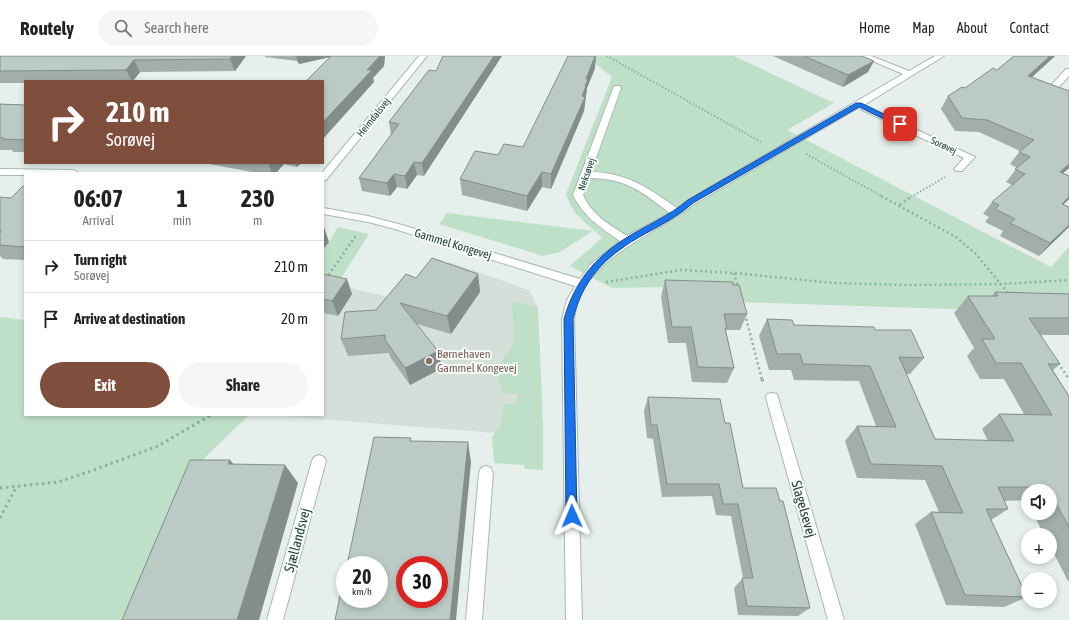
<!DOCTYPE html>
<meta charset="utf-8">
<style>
body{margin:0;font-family:"Asap Condensed",sans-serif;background:#f6f6f6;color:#222;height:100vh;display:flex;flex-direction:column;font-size:15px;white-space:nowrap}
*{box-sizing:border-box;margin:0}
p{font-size:13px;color:#767676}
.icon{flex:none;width:22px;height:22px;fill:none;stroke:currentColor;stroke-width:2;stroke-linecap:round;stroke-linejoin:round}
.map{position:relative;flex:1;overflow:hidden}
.panel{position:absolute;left:24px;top:116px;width:300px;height:244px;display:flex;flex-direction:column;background:#fff;border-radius:0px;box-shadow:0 2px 6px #0003}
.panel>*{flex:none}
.banner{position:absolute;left:24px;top:24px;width:300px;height:84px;border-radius:0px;box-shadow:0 2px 6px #0003;background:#804e3d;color:#fff;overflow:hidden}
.controls{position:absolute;left:1021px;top:428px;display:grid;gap:8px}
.controls a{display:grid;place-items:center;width:36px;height:36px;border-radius:50%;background:#fff;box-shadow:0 2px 6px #0003;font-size:20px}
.speed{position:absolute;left:336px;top:500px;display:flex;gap:8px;font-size:20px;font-weight:700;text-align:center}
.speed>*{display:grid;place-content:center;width:52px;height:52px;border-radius:50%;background:#fff;box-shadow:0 2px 6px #0003;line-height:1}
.speed small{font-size:10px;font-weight:400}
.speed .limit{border:6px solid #d22;background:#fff;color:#111}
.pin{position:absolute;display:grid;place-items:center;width:34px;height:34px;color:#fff;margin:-17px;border-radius:8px;box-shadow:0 2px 6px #0006}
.me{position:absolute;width:44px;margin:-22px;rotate:359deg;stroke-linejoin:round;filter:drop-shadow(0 0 3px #0008)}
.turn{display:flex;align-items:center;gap:14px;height:84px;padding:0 16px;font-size:18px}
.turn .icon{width:52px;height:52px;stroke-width:2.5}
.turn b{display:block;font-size:28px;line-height:34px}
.eta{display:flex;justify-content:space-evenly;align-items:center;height:68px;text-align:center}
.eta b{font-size:24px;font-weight:700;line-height:28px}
.button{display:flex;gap:8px;margin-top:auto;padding:8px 16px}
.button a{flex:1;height:46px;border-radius:24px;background:#804e3d;color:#fff;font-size:16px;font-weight:700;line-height:46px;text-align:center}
.button a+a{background:#f6f6f6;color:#222}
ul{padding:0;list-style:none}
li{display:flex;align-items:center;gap:12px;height:52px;padding:0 16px;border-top:1px solid #e0e0e0}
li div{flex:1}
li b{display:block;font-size:15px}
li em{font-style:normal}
header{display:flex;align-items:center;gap:24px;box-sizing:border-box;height:56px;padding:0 20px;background:#fff;border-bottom:1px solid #e0e0e0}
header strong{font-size:19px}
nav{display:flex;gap:22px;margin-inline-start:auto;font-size:14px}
.search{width:280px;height:36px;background:#f6f6f6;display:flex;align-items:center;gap:10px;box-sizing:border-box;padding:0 14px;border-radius:22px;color:#767676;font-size:15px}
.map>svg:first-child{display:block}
.built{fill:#d4dfda}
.green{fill:#bfe0c8}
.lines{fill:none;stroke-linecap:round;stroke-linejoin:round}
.minor-casing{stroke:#a8b8b2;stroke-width:2}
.path-far2{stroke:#86b3a5;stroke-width:2;stroke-dasharray:1.5 2;stroke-linecap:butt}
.path-far1{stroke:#86b3a5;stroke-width:2.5;stroke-dasharray:2 3;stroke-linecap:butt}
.path{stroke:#86b3a5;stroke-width:3;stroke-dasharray:2.5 3.5;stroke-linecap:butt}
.minor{fill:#fff;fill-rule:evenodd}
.wall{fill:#a1aea9}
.shaded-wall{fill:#838d89}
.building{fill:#bbcac4;stroke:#838d89;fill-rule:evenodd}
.route{fill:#1a73e8;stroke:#114b97}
.education-dot{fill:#8d6e63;stroke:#f7fbf9;stroke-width:1.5}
.labels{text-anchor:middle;stroke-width:4;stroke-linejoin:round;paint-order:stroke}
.far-street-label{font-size:10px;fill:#24423a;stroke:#f7fbf9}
.street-label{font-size:12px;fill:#24423a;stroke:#f7fbf9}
.education-label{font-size:12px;fill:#785e54;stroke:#f7fbf9;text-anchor:start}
.near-street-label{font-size:14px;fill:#24423a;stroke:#f7fbf9}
</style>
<header>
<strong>Routely</strong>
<div class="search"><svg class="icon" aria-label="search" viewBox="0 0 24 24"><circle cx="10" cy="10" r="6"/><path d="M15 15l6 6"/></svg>Search here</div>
<nav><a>Home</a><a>Map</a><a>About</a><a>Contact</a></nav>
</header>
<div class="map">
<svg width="1069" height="564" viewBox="0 0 1069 564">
<rect width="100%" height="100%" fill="#e6efeb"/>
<path class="built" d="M449,206L529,234L538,252L533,380L271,359H323V251L338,229L401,244L436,220Z"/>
<path class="green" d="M586,0H734L834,47L787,74L1051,211L1069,191V257L737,246L734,230L612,232L570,210L602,182C586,165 574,163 566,138L612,21Z
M447,157L593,175L560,196L543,200L439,168Z
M338,171L369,178L323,251V196Z
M512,245L538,252L543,368V414L525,413L524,409L494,407L492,381L501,368L503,348H517V338H504C498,328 496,314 503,303C508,295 511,296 513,285C515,271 511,258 512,245Z
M0,261L25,264V359H249L194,412L132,564H0Z"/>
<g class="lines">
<g class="minor-casing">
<path id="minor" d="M419,0H427L326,124L323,125L322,117Z
M861,0H871L909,15L935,0H944L864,49L975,101L962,115H956L954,113L964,102L858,52L694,148C658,177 595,198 578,245C576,251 575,257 574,263L582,564H566L562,263L567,244L575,230L395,173L368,166L323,158V152L368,160L402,169L580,223L591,208L620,185C601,172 584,161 573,139L614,30H620L621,32L591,116C628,117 648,132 677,152L688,144L903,18ZM589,122C626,122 642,136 670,157L627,180C610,169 592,159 583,139Z
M1066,13H1069V20L1051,40H1045V36Z
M0,113L74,114L79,117H25V119H0Z
M772,337L777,338L778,342L844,564H828L766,342L767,338Z
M319,399L324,401L326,405L283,564H267L312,405L314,401Z
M486,410L491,412L493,417L482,564H466L479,417L481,412Z"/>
</g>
<path class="path-far2" d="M607,0L761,86
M806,98L883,141
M911,141L945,121"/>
<path class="path-far1" d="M881,140L956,181L975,197L1009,238
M900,149L912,140
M734,217L738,232
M606,226L681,214L734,217L833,227L908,229L1002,228L1069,224
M323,227L357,178
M745,258L762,324
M1058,307L1069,323"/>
<path class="path" d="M762,323L763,327
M0,432L58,426L91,415L158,390L211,359
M0,462L17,430"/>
<use href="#minor" class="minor"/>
</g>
<path class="wall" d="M0,0H246L235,15L140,16L133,25H25V27H0Z
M265,0H385L384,10L373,22L374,26L331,1L299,8L297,5L265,1Z
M773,0H862L868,16L843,31Z
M1014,0H1055L1032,21L1069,35V112L1063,117L1069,120V143L1063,149L1069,151V171L1039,200L1000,180L1003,175L985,166L989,161L983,158L992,146L1012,129L1006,126L1017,112L1010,108L1020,95L979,76L955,75L941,53L948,40L965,32L997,14Z
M595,12L587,32L584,55L551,133L542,131L527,155L462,139L460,123L498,99L523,91Z
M429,14L424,120L417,119L407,133L397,131L390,140L362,135L359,122L391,79L389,66Z
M0,48L25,49V96H13L12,94H0Z
M204,107H301L297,111L284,108L276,117H258Z
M25,130V204L3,203L0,200V141L11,142Z
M323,218L352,238L338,260L323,257Z
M478,218L480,236L451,278L417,268L442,312L410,329L390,301L389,297L348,300L341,283L376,254L416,222Z
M665,224L733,229L747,258L740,274H726V275L734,312L727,327L692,326L686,287H668L661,241Z
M995,236L1069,238V279H1040L1060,308L1053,314L1069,340V525H1068L1050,490V479H1044L1033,457H1050V435H1028V447L1027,444L1004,445L1008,453L991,464L1027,541L1004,551L946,549L915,468L931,456H939L925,424L857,422L845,385L857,370H876L859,325L794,324L791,314H769L759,280L767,263L794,269L875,274L924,302L910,318H906L935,383L988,385L982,373L999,358H1024L1004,323H980L967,300L974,292L954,257L968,240H992Z
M648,341L725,367L743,432L780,445L810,552L798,560L738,559L734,532L743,522L731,460L716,459L712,440L662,441L653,383L647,382L644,355Z"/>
<path class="shaded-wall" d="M232,0H246L235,15L230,3Z
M296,0H334L299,8Z
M380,0H385L384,10L373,22L374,26L323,83V66Z
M494,0H502L424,120L422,107Z
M595,0H596L595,12L587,32L584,55L551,133V118L582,40L586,23Z
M1050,0H1055L1020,32L1028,20Z
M134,4L140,16L133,25H132L126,14Z
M874,5L868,16L843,31L848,19Z
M414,106L417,119L407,133L405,120Z
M268,107H283L284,108L276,117H272Z
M296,107H301L297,111Z
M1069,108V112L1049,129L1060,116Z
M542,116V131L527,155V140Z
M394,118L397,131L390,140L387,127Z
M1069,141V143L1051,160L1062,148Z
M1069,169V171L1039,200L1050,187Z
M324,171L329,186L323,194V172Z
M478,218L480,236L451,278L447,260Z
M347,223L352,238L338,260L332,245Z
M438,295L442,312L410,329L405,312Z
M468,386L471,406L456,564H450Z
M230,404L245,422L228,408Z
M285,409L298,427L259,564H237Z"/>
<path class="building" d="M0,0H232L230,3L134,4L126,14L0,15Z
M331,0H380L367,14H372L323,66V25H306Z
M443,0H494L422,107L414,106L405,120L394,118L387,127L359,122L399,68L389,66L429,14L436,15Z
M568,0H595L586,23H588L585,30H586L582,40L585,41L551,118L542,116L527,140L460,123L475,95L498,99L504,88L523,91Z
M804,0H862L874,5L848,19Z
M1014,0H1050L1028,20L1069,35V108L1060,116L1069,120V141L1062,148L1069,151V169L1050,187L1010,167L1015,163L995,153L999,149L992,146L1025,118L1015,113L1030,101L1019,96L1034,84L987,64L962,62L948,40L962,31L965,32L993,12L997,14Z
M0,48L25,49V84L3,83L4,82H0Z
M23,130H25V191L0,189V177L1,175H0V141L11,142Z
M432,202L478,218L447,260L400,247L438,295L405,312L385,284V279L341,283L345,256L376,254L406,218L416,222Z
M323,218L347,223L332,245L323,243Z
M665,224L733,226V229H739L747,258H724L727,272H725L734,312L698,311L691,271H672Z
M995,236L1069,238V262H1029L1060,308H1048L1069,340V471L1047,431H998L1008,453H986L1027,541L965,539L931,456L963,457L942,410L871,408L857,370L896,371L870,310L803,308L800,298H777L767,263L792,264L794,269L874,271L875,274H911L924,302L899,301L935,383L1014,385L999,358L1052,359L1021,307H996L982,283H995L968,240H998Z
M648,341L720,343L725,367H730L743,432H776L780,445H783L810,552L747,550L742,522H753L738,448H723L719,428H667L657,369H651Z
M374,381L411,382L410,385L468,386L450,564H335L345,516V543H379V509H347ZM405,509H439V543H405Z
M190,404H230L228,408L285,409L237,564H122Z"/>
<path class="route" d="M856,47H861L904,68L898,70L859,51L693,147C674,164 652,173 631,186C600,206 582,227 573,263L577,460L576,464L572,465L568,464L566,460L564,263C574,227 594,202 626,182C647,169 669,160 688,144Z"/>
<circle class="education-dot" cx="429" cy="305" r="4"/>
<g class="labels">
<g class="far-street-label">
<text transform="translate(373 61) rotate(-51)" y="4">Heimdalsvej</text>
<text transform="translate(944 89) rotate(25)" y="4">Sorøvej</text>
<text transform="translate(586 118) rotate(-71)" y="4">Neksøvej</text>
</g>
<g class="street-label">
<text transform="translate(453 188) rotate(17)" y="4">Gammel Kongevej</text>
</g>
<g class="education-label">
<text x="437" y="302">Børnehaven<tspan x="437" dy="14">Gammel Kongevej</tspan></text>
</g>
<g class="near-street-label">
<text transform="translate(804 453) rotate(74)" y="5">Slagelsevej</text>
<text transform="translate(297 484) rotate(-75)" y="5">Sjællandsvej</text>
</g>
</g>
</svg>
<div class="controls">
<a><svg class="icon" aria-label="sound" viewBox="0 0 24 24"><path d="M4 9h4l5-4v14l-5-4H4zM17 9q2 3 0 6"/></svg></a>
<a>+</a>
<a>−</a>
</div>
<div class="speed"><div>20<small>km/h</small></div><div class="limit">30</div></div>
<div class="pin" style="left:900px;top:68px;background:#d93025"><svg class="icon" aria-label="arrive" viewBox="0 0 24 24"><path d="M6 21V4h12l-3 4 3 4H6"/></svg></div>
<svg class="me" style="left:572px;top:460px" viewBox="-20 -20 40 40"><path d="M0-17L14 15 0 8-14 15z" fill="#1a73e8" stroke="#fff" stroke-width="4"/></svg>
<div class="banner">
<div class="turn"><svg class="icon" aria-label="right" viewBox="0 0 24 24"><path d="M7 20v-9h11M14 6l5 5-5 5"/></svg><div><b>210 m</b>Sorøvej</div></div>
</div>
<section class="panel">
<div class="eta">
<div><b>06:07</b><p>Arrival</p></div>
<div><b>1</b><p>min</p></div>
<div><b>230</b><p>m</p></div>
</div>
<ul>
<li><svg class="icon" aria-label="right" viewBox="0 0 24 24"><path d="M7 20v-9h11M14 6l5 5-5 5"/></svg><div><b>Turn right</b><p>Sorøvej</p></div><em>210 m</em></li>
<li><svg class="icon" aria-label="arrive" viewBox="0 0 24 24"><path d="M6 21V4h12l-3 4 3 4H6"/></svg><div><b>Arrive at destination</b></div><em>20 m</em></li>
</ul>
<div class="button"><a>Exit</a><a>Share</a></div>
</section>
</div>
